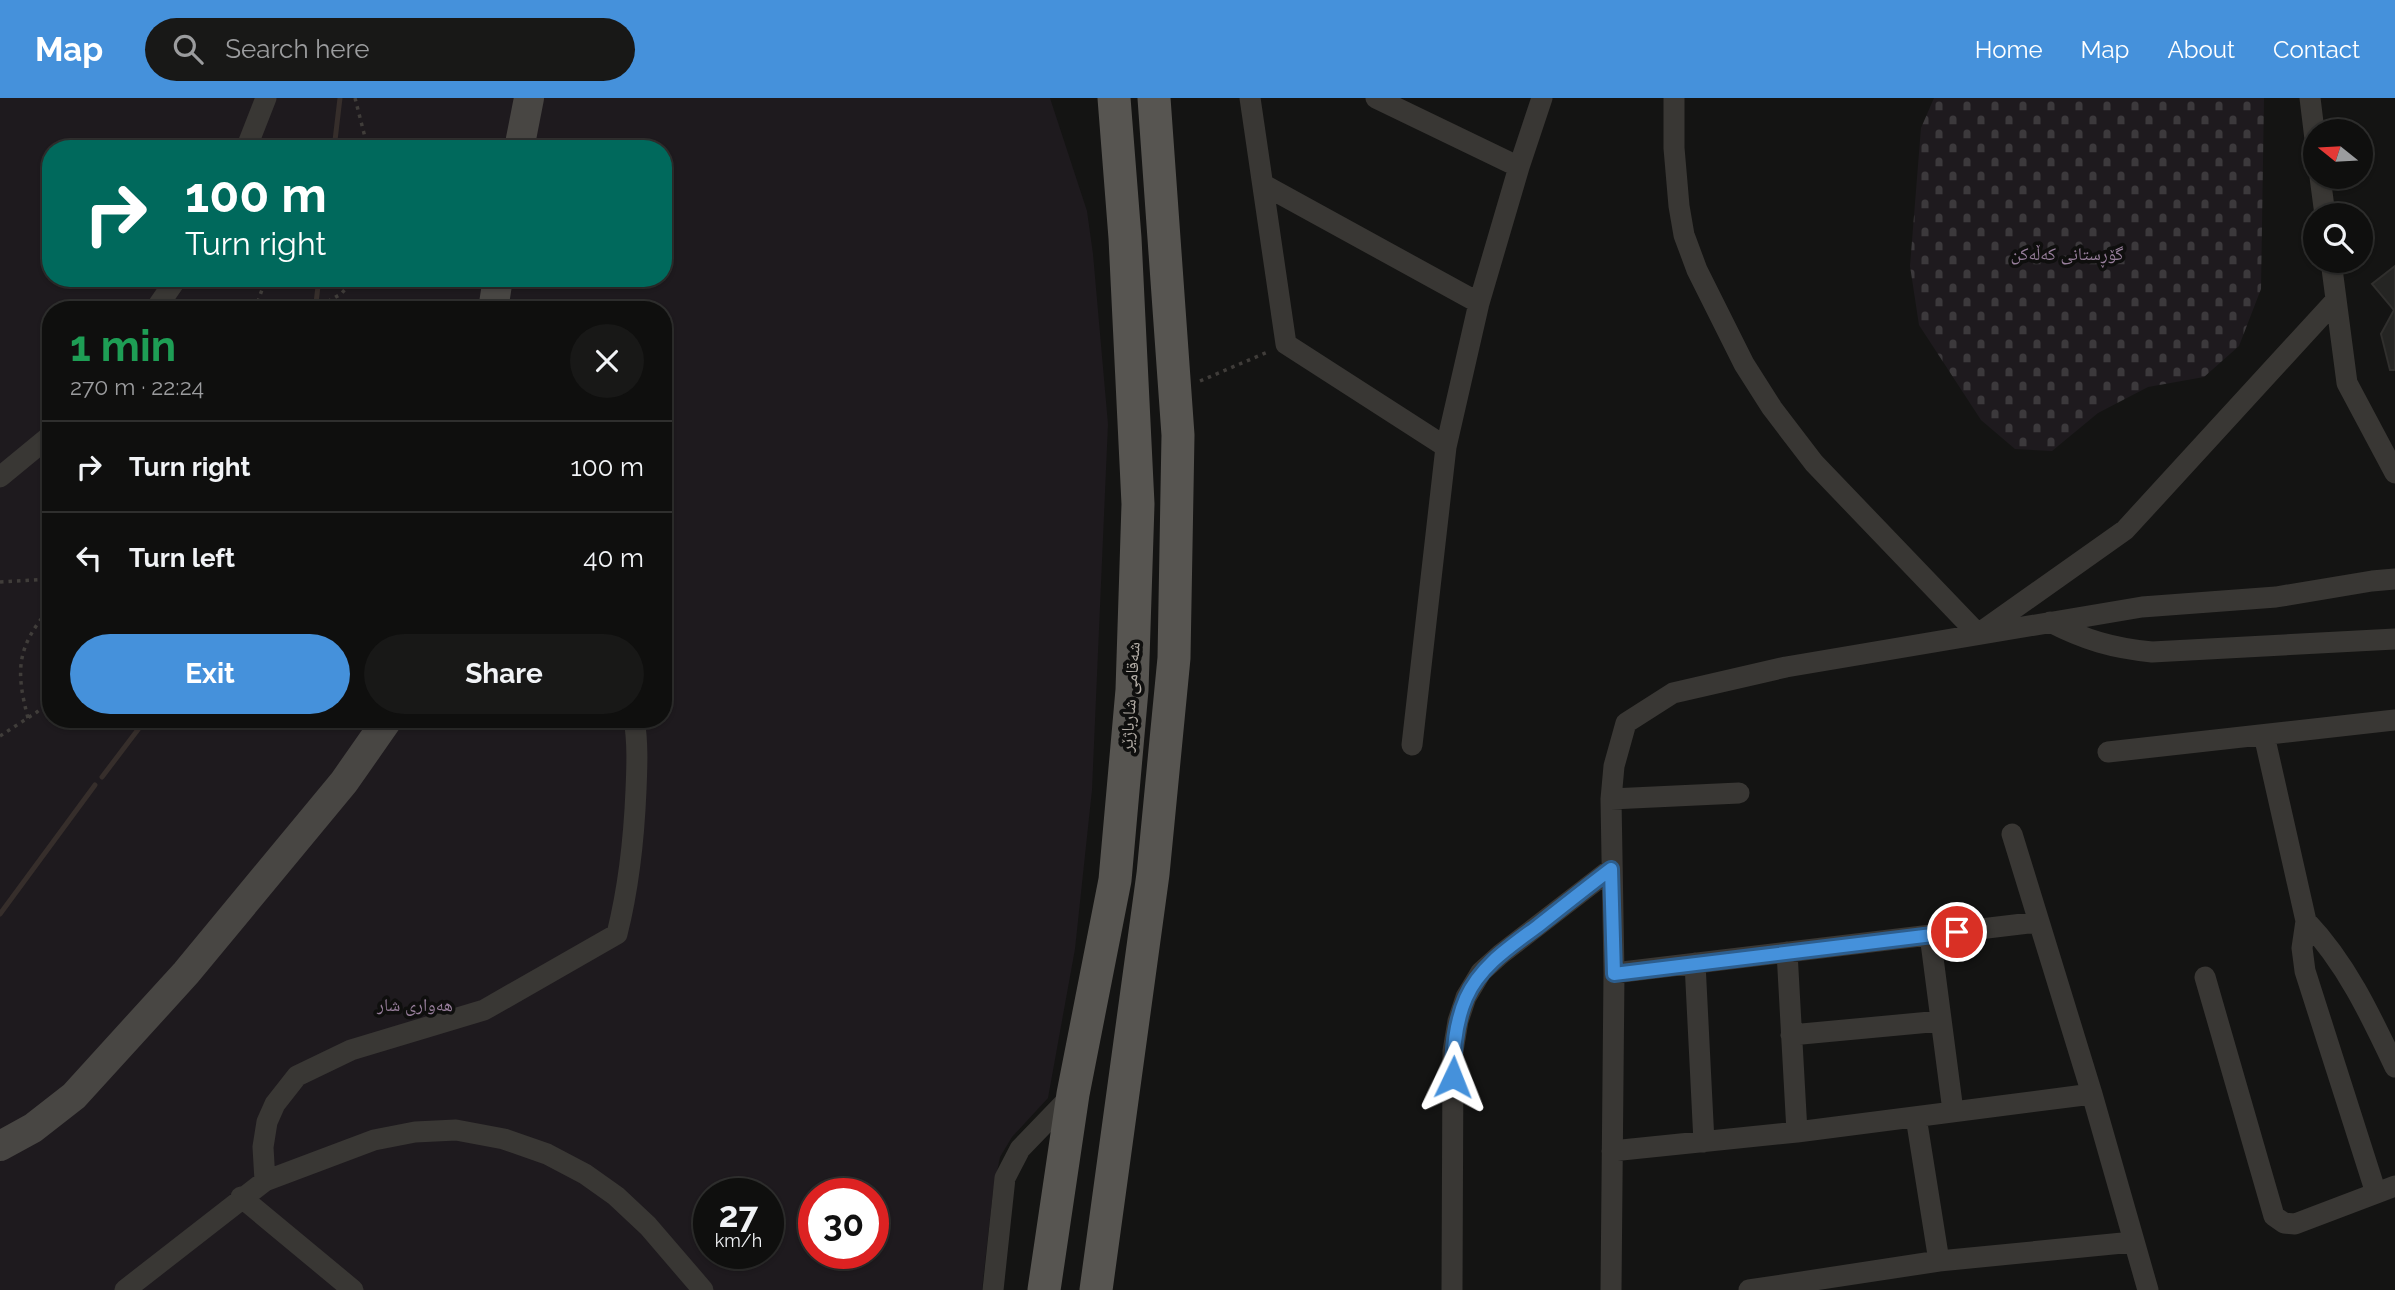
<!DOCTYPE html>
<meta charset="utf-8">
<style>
body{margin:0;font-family:Raleway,"Noto Naskh Arabic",sans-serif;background:#181817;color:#f1f3f6;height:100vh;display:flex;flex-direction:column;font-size:26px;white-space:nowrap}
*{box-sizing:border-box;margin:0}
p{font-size:23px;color:#9b9c9e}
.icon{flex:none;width:38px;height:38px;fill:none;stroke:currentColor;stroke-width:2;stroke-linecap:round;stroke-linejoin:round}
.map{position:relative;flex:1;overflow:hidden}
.side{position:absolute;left:42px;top:203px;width:630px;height:427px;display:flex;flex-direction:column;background:#0f0f0e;border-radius:28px;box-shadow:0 2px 5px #0004,0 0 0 2px #2f2f2e}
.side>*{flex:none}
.hud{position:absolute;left:42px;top:42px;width:630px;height:147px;border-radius:28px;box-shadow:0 2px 5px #0004,0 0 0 2px #2f2f2e;background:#00695c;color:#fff;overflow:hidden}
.needle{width:46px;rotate:288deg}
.tools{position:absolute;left:2303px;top:21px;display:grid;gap:14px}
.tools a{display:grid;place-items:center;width:70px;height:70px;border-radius:50%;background:#0f0f0e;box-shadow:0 2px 5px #0004,0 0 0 2px #2f2f2e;font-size:35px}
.speed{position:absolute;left:693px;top:1080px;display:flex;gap:14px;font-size:35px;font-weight:700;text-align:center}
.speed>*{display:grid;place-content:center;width:91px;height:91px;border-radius:50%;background:#0f0f0e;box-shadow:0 2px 5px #0004,0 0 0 2px #2f2f2e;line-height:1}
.speed small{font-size:18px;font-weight:400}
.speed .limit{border:10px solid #d22;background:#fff;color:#111}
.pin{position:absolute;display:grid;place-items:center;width:60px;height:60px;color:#fff;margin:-30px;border:4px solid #fff;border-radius:50%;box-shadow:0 2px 7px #0007}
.me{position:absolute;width:77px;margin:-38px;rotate:2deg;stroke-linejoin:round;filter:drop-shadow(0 0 5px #0008)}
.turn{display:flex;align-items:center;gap:24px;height:147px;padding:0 28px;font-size:32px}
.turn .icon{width:91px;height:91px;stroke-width:2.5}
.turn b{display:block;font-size:49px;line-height:60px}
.round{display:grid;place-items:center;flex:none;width:74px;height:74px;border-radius:37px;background:#181817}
.headline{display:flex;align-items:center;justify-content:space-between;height:119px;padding:0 28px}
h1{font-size:42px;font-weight:700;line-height:52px;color:#1e9e55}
.cta{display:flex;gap:14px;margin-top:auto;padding:14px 28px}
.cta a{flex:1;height:80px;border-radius:42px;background:#4591db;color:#fff;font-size:28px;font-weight:700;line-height:80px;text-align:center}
.cta a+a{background:#181817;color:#f1f3f6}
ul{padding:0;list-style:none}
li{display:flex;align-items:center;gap:21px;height:91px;padding:0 28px;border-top:2px solid #2f2f2e}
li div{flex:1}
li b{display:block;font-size:26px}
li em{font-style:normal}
header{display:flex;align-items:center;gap:42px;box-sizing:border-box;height:98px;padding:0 35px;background:#4591db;color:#fff}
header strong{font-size:33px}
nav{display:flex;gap:38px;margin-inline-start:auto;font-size:24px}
.search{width:490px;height:63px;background:#181817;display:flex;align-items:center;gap:18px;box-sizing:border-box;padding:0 24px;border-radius:38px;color:#9b9c9e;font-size:26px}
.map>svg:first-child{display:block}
.cemetery{fill:url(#cemetery-stones)}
.park{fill:#1e1a1e;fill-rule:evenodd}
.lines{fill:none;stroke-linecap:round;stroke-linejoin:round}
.stream{stroke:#362e2b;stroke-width:5}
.building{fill:#252523;stroke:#302f2d;stroke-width:2}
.path{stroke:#403d3a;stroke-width:3.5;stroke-dasharray:3.5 5;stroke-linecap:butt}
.street{stroke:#393734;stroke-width:21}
.secondary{stroke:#484643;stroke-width:30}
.primary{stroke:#575551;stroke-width:33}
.route-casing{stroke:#2d5e8e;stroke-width:18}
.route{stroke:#4591db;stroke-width:12}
.labels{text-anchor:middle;stroke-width:7;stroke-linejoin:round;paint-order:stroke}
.park-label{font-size:18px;fill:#987f9c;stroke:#0f0f0e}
.street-label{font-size:18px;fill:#b3ada6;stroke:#0f0f0e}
</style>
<header>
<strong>Map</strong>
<div class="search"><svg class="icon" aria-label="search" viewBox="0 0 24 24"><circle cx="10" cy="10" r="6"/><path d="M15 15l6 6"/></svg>Search here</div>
<nav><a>Home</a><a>Map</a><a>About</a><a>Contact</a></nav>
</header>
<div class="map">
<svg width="2395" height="1192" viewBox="0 0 2395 1192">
<defs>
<pattern id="cemetery-stones" width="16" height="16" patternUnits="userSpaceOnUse" patternTransform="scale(1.75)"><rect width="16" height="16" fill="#1e1a1e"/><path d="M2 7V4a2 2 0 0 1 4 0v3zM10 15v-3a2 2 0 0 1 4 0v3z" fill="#3c393c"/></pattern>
</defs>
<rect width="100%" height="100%" fill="#141413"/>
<path class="cemetery" d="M1934,0H2264L2261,191L2239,248L2204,279L2148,289L2098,315L2052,353L2015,351L1981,322L1919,227L1910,168L1921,30Z"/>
<path class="park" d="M0,0H1050L1087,113L1093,156L1108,326L1092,692L1075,851L1048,1000L1012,1039L1000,1059L993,1094L982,1192H0ZM51,51H663V180H51ZM51,212H663V621H51ZM709,1096H768V1155H709ZM814,1096H873V1155H814Z"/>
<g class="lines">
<path class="stream" d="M334,51L340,0
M316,205L319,180
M102,679L146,621
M0,816L95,687"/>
</g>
<path class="building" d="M2395,168V272H2390L2381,236L2394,212L2372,186Z"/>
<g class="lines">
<path class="path" d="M355,0L368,51
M255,212L266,180
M313,212L341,196L355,180
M1200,283L1270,253
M0,484L51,481
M28,620C15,571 17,548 51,509
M0,638L37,614L51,601"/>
<path class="street" d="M1250,0L1286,246L1446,349
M1376,0L1519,69
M1674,0V50L1679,108L1684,137L1697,172L1744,266L1772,310L1814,365L1978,536L2125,432L2336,202
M2310,0L2315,41
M246,51L266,0
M2320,79L2325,117
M1264,87L1479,205
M2331,163L2347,285L2395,375
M155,212L177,180
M0,379L51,337
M2050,524C2085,542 2112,550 2152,554L2395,541
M2264,637L2306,823L2302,850L2305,873L2376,1095
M1412,647L1446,349L1479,205L1519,69L1542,0
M2108,654L2395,622
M1611,701L1739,695
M2012,736L2092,996L2148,1192
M2306,823C2346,865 2370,916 2395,969
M1930,837L1953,1013
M1787,854L1797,1034
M1695,865L1704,1044
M1614,875L2038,824
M2205,879L2274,1118L2284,1125L2295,1126L2395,1088
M1791,937L1941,923
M1916,1019L1939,1163
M1612,1053L1797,1034L2092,996
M265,1083L263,1049L267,1024L275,1006L297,978L351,952L484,912L617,836C629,788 634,741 636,692C637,668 638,644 634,621
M241,1099L353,1192
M125,1192L265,1083L374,1042L415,1034L456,1032L504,1041L547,1056L585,1076L616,1098L648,1128L703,1192
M993,1192L1005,1080L1020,1051L1073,996
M1452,1192L1453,953L1458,923L1466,899L1481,874L1501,856L1611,771
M1611,1192L1614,875L1611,701L1614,668L1626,625L1673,595L1786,569L2142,509L2276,499L2372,483L2395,481
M1749,1192L1939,1163L2133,1144"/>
<path class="secondary" d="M519,51L529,0
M493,212L498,180
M0,1048L33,1030L74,998L186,875L344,684L388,621"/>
<path class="primary" d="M1044,1192L1073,996L1115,782L1132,592L1138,406L1125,140L1114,0
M1096,1192L1153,776L1174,560L1178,337L1154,0"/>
</g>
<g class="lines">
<g class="route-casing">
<path id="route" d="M1453,979C1453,952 1455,925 1466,900C1480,868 1511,848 1538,828C1562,809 1586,790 1611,771L1614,876L1957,834"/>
</g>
<use href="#route" class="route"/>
</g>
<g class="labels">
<g class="park-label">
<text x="2067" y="162">گۆڕستانی کەڵەکن</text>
<text x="415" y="913">هەواری شار</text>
</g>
<g class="street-label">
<text transform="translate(1130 599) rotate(-86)" y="6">شەقامی شارباژێر</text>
</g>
</g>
</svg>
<div class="tools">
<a><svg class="needle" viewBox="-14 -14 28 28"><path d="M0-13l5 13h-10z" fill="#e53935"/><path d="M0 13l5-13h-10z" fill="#9b9c9e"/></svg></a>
<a><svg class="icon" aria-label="search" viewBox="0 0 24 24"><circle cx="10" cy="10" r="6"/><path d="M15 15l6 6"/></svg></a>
</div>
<div class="speed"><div>27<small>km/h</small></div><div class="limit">30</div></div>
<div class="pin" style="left:1957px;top:834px;background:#d93025"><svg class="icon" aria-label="arrive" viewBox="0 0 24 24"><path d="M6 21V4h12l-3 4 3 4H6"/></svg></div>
<svg class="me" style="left:1453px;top:979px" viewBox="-20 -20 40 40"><path d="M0-17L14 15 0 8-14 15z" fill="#4591db" stroke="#fff" stroke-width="4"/></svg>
<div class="hud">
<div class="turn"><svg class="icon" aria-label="right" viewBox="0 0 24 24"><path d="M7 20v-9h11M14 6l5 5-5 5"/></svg><div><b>100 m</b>Turn right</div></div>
</div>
<section class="side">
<div class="headline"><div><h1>1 min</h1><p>270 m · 22:24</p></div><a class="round"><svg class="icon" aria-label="close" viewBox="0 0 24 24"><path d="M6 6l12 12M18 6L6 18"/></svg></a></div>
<ul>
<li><svg class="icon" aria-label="right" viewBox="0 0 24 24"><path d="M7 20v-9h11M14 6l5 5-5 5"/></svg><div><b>Turn right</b></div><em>100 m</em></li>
<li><svg class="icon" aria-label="left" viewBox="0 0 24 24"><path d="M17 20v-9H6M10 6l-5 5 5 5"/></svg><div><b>Turn left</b></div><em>40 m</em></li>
</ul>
<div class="cta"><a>Exit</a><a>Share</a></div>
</section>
</div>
